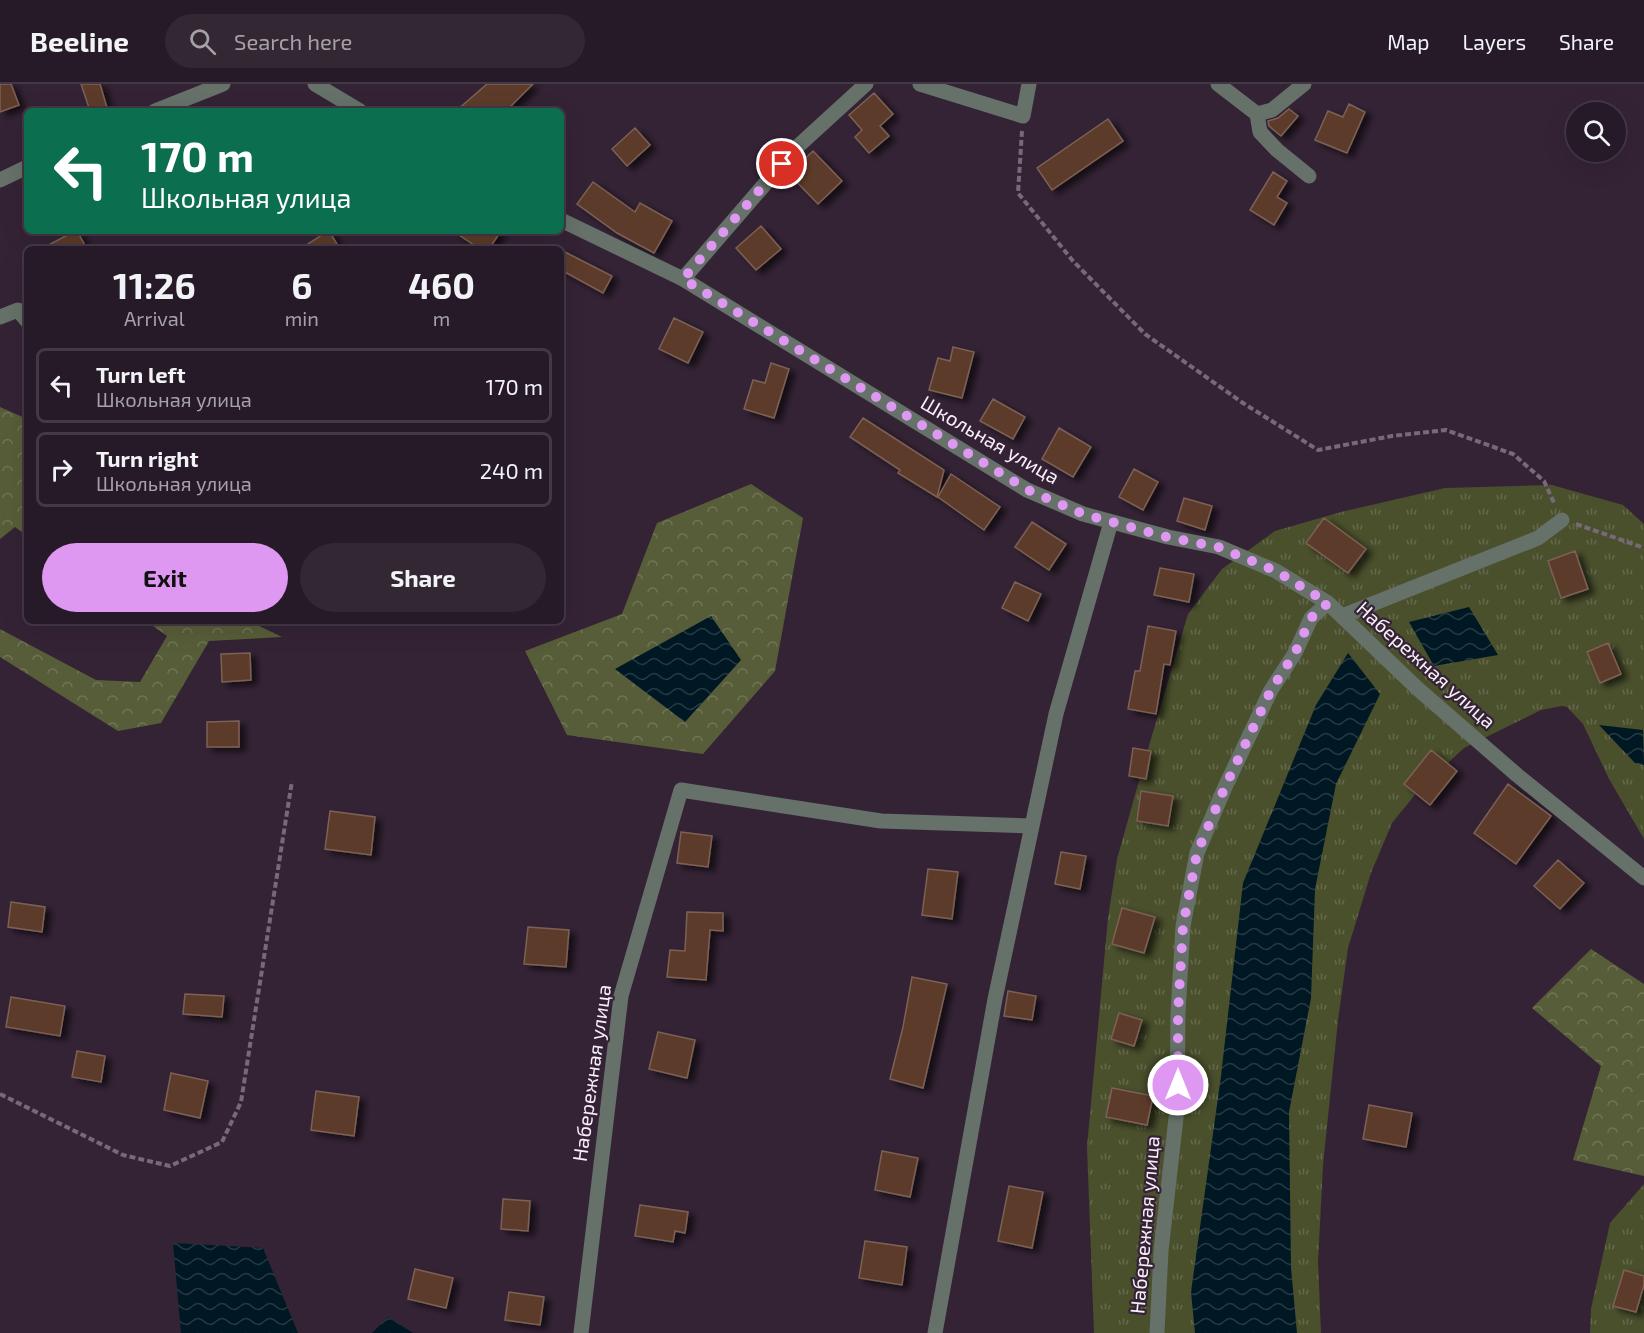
<!DOCTYPE html>
<meta charset="utf-8">
<style>
body{margin:0;font-family:"Exo 2",sans-serif;background:#332734;color:#f1f3f6;height:100vh;display:flex;flex-direction:column;font-size:22px;white-space:nowrap}
*{box-sizing:border-box;margin:0}
p{font-size:20px;color:#a4a1a8}
.icon{flex:none;width:33px;height:33px;fill:none;stroke:currentColor;stroke-width:2;stroke-linecap:round;stroke-linejoin:round}
.map{position:relative;flex:1;overflow:hidden}
.side{position:absolute;left:24px;top:162px;width:540px;height:378px;display:flex;flex-direction:column;background:#271a28;border-radius:9px;box-shadow:0 6px 24px #0002,0 0 0 2px #433845}
.side>*{flex:none}
.hud{position:absolute;left:24px;top:24px;width:540px;height:126px;border-radius:9px;box-shadow:0 6px 24px #0002,0 0 0 2px #433845;background:#0b6e4f;color:#fff;overflow:hidden}
.tools{position:absolute;left:1566px;top:18px;display:grid;gap:12px}
.tools a{display:grid;place-items:center;width:60px;height:60px;border-radius:50%;background:#271a28;box-shadow:0 6px 24px #0002,0 0 0 2px #433845;font-size:30px}
.pin{position:absolute;display:grid;place-items:center;width:51px;height:51px;color:#fff;margin:-26px;border:3px solid #fff;border-radius:50%;box-shadow:0 2px 6px #0007}
.me{position:absolute;width:66px;margin:-33px;rotate:0deg;stroke-linejoin:round;filter:drop-shadow(0 0 4px #0008)}
.turn{display:flex;align-items:center;gap:21px;height:126px;padding:0 18px;font-size:27px}
.turn .icon{width:78px;height:78px;stroke-width:2.5}
.turn b{display:block;font-size:42px;line-height:51px}
.eta{display:flex;justify-content:space-evenly;align-items:center;height:102px;text-align:center}
.eta b{font-size:36px;font-weight:700;line-height:42px}
.primary-button{display:flex;gap:12px;margin-top:auto;padding:12px 18px}
.primary-button a{flex:1;height:69px;border-radius:36px;background:#de98f2;color:#111;font-size:24px;font-weight:700;line-height:69px;text-align:center}
.primary-button a+a{background:#332734;color:#f1f3f6}
ul{padding:0;list-style:none}
li{display:flex;align-items:center;gap:18px;height:75px;margin:0 12px 9px;padding:0 6px;border:3px solid #433845;border-radius:9px}
li div{flex:1}
li b{display:block;font-size:22px}
li em{font-style:normal}
header{display:flex;align-items:center;gap:36px;box-sizing:border-box;height:84px;padding:0 30px;background:#271a28;border-bottom:2px solid #433845}
header strong{font-size:28px}
nav{display:flex;gap:33px;margin-inline-start:auto;font-size:21px}
.search{width:420px;height:54px;background:#332734;display:flex;align-items:center;gap:15px;box-sizing:border-box;padding:0 21px;border-radius:33px;color:#a4a1a8;font-size:22px}
.map>svg:first-child{display:block}
.forest{fill:url(#forest-crowns)}
.park{fill:url(#park-tufts)}
.water{fill:url(#water-waves)}
.building{fill:#5d3b2c;stroke:#7c6155;stroke-width:1.5;filter:url(#shadow)}
.lines{fill:none;stroke-linecap:round;stroke-linejoin:round}
.path{stroke:#786979;stroke-width:4;stroke-dasharray:6 3;stroke-linecap:butt}
.minor{stroke:#657169;stroke-width:15}
.route{stroke:#de98f2;stroke-width:10;stroke-dasharray:0 18}
.labels{text-anchor:middle;stroke-width:4.5;stroke-linejoin:round;paint-order:stroke}
.street-label{font-size:20px;fill:#faeefa;stroke:#342335}
</style>
<header>
<strong>Beeline</strong>
<div class="search"><svg class="icon" aria-label="search" viewBox="0 0 24 24"><circle cx="10" cy="10" r="6"/><path d="M15 15l6 6"/></svg>Search here</div>
<nav><a>Map</a><a>Layers</a><a>Share</a></nav>
</header>
<div class="map">
<svg width="1644" height="1249" viewBox="0 0 1644 1249">
<defs>
<pattern id="forest-crowns" width="20" height="18" patternUnits="userSpaceOnUse" patternTransform="scale(1.5)"><rect width="20" height="18" fill="#585d39"/><path d="M2 6a3 3 0 1 1 6 0M12 15a3 3 0 1 1 6 0" fill="none" stroke="#717557"/></pattern>
<pattern id="park-tufts" width="24" height="20" patternUnits="userSpaceOnUse" patternTransform="scale(1.5)"><rect width="24" height="20" fill="#4a4f2c"/><path d="M3 7l-1-3M5 7V3M7 7l1-3M15 17l-1-3M17 17v-4M19 17l1-3" fill="none" stroke="#65694c"/></pattern>
<pattern id="water-waves" width="16" height="10" patternUnits="userSpaceOnUse" patternTransform="scale(1.5)"><rect width="16" height="10" fill="#001824"/><path d="M0 5q4-4 8 0t8 0" fill="none" stroke="#263a45"/></pattern>
<filter id="shadow"><feDropShadow dx="6" dy="4" stdDeviation="3" flood-color="#0009"/></filter>
</defs>
<rect width="100%" height="100%" fill="#342335"/>
<path class="forest" d="M0,323L27,335V452L15,443L0,455Z
M751,400L803,434L775,587L703,670L567,651L525,567L622,530L657,439Z
M146,537H249L282,553L209,557L161,639L118,647L0,573V545L96,596L140,598L167,552Z
M1591,865L1644,900V1092L1573,1076L1601,982L1532,924Z"/>
<path class="park" d="M1552,401L1623,421L1644,440V755L1609,695L1583,640L1567,623L1562,622L1541,626L1464,664L1418,707L1392,739L1371,789L1348,864L1338,936L1323,1081L1318,1178L1321,1249H1094L1087,1063L1108,834L1117,775L1148,665L1188,530L1222,485L1275,447L1341,428L1445,404Z
M1644,1100V1249H1590L1591,1225L1610,1139Z"/>
<path class="water" d="M1469,523L1498,571L1434,582L1409,538Z
M711,532L741,576L685,638L615,585Z
M1348,569L1380,610L1336,700L1315,805L1311,914L1289,1028L1291,1184L1297,1249H1195L1191,1208L1221,992L1243,799L1316,621Z
M1599,641L1643,646L1644,681L1635,679Z
M173,1159L263,1164L298,1249H181Z
M388,1233L413,1249H372Z"/>
<path class="building" d="M0,0H11L19,21L0,28Z
M81,0H100L108,27H90Z
M487,0H533L506,27H456Z
M874,9L893,30L880,42L889,52L869,69L855,53L862,46L849,31Z
M1349,20L1365,28L1347,69L1315,56L1328,27L1343,33Z
M1289,25L1298,32L1281,52L1269,42L1268,37L1278,34Z
M1108,35L1123,57L1052,106L1037,84Z
M635,44L650,61L627,82L612,65Z
M813,67L842,97L818,120L789,90Z
M1273,88L1287,97L1277,113L1287,119L1274,141L1250,126Z
M593,98L635,128L640,119L672,137L654,169L617,149L577,120Z
M761,142L781,165L756,186L736,164Z
M75,147H77L87,165H41Z
M329,147L340,165H300L328,147Z
M453,147H501L489,165H480Z
M561,166L612,192L603,209L561,186Z
M674,234L703,248L688,279L659,265Z
M953,263L974,268L962,314L929,306L938,274L950,277Z
M771,279L789,285L774,334L744,325L753,296L765,299Z
M993,315L1025,333L1013,355L980,337Z
M863,334L944,386L937,413L898,389L900,386L850,353Z
M1059,344L1091,363L1073,393L1042,375Z
M1134,385L1158,398L1143,426L1119,413Z
M951,390L1000,423L984,446L938,413Z
M1184,414L1212,422L1205,446L1177,437Z
M1324,434L1366,465L1348,489L1306,459Z
M1032,438L1066,460L1049,486L1015,463Z
M1575,467L1588,505L1561,514L1548,477Z
M1160,484L1194,490L1189,518L1154,511Z
M1015,498L1041,510L1028,537L1002,524Z
M1148,542L1176,547L1170,581L1164,580L1156,630L1128,625L1135,587H1140Z
M1608,559L1621,590L1600,599L1587,568Z
M250,569L251,596L222,598L221,570Z
M239,637V663H207V638Z
M1133,664L1151,667L1146,695L1129,692Z
M1431,666L1457,687L1430,721L1404,700Z
M1508,700L1551,732L1516,780L1474,749Z
M1141,707L1173,712L1168,742L1137,737Z
M330,727L375,733L371,771L325,765Z
M681,748L712,752L708,783L677,779Z
M1061,768L1086,772L1080,805L1055,800Z
M1558,776L1584,799L1560,825L1534,802Z
M928,785L958,788L952,835L922,831Z
M11,818L45,823L42,848L8,843Z
M1122,824L1155,833L1144,869L1112,860Z
M687,828L723,829V847L710,846L706,896L667,893L670,866L685,867Z
M528,843L569,846L566,883L524,880Z
M912,893L947,900L923,1004L890,995L903,943Z
M1008,907L1036,912L1032,936L1004,932Z
M185,910L224,912L222,933L183,930Z
M11,913L65,922L60,952L6,943Z
M1119,929L1142,936L1134,962L1111,955Z
M658,948L695,956L687,994L649,985Z
M77,967L105,972L101,998L72,993Z
M171,989L208,997L200,1034L164,1026Z
M1112,1004L1153,1012L1147,1041L1106,1033Z
M316,1007L359,1013L354,1052L311,1046Z
M1369,1021L1412,1029L1406,1063L1363,1055Z
M882,1067L918,1074L910,1113L875,1106Z
M1009,1102L1043,1108L1032,1164L998,1157Z
M503,1115L530,1117L528,1147L501,1145Z
M640,1121L688,1128L685,1149L675,1147L673,1158L635,1152Z
M865,1157L907,1163L902,1201L859,1194Z
M415,1185L453,1194L446,1224L408,1215Z
M1624,1186L1644,1192V1201L1636,1228L1613,1222Z
M509,1208L544,1213L540,1241L505,1236Z"/>
<g class="lines">
<path class="path" d="M1022,47L1018,109L1073,177L1145,250L1243,319L1318,366L1392,352L1446,346L1513,370L1544,397L1555,421
M1576,440L1644,464
M0,1010L123,1071L170,1082L222,1058L241,1018L292,697"/>
<path class="minor" d="M315,0L360,27
M920,0L1023,32L1029,0
M1218,0L1257,30L1260,48L1277,66L1309,92
M155,27L223,0
M1257,30L1272,26L1304,0
M0,96L27,83
M561,136L683,195L1027,406L1083,430L1168,453L1219,463L1276,487L1328,519L1418,605L1517,691L1644,794
M683,195L796,64L866,0
M0,233L18,226L27,237
M1342,532L1538,454L1562,436
M581,1249L621,912L681,706L881,737L1032,742
M935,1249L995,915L1056,630L1111,438
M1157,1249L1161,1167L1177,1025L1178,929L1183,842L1197,769L1225,703L1271,606L1295,569L1311,534L1328,519"/>
</g>
<g class="lines">
<path class="route" d="M782,80L683,195L1028,406L1083,430L1167,453L1218,463L1276,487L1328,519L1311,534L1295,569L1271,606L1225,703L1197,769L1183,842L1178,929V1001"/>
</g>
<g class="labels">
<g class="street-label">
<text transform="translate(990 356) rotate(30)" y="7">Школьная улица</text>
<text transform="translate(1426 581) rotate(42)" y="7">Набережная улица</text>
<text transform="translate(592 989) rotate(-82)" y="7">Набережная улица</text>
<text transform="translate(1145 1141) rotate(-85)" y="7">Набережная улица</text>
</g>
</g>
</svg>
<div class="tools">
<a><svg class="icon" aria-label="search" viewBox="0 0 24 24"><circle cx="10" cy="10" r="6"/><path d="M15 15l6 6"/></svg></a>
</div>
<div class="pin" style="left:782px;top:80px;background:#d93025"><svg class="icon" aria-label="arrive" viewBox="0 0 24 24"><path d="M6 21V4h12l-3 4 3 4H6"/></svg></div>
<svg class="me" style="left:1178px;top:1001px" viewBox="-20 -20 40 40"><circle r="17" fill="#de98f2" stroke="#fff" stroke-width="3"/><path d="M0-11L8 9 0 5-8 9z" fill="#fff"/></svg>
<div class="hud">
<div class="turn"><svg class="icon" aria-label="left" viewBox="0 0 24 24"><path d="M17 20v-9H6M10 6l-5 5 5 5"/></svg><div><b>170 m</b>Школьная улица</div></div>
</div>
<section class="side">
<div class="eta">
<div><b>11:26</b><p>Arrival</p></div>
<div><b>6</b><p>min</p></div>
<div><b>460</b><p>m</p></div>
</div>
<ul>
<li><svg class="icon" aria-label="left" viewBox="0 0 24 24"><path d="M17 20v-9H6M10 6l-5 5 5 5"/></svg><div><b>Turn left</b><p>Школьная улица</p></div><em>170 m</em></li>
<li><svg class="icon" aria-label="right" viewBox="0 0 24 24"><path d="M7 20v-9h11M14 6l5 5-5 5"/></svg><div><b>Turn right</b><p>Школьная улица</p></div><em>240 m</em></li>
</ul>
<div class="primary-button"><a>Exit</a><a>Share</a></div>
</section>
</div>
